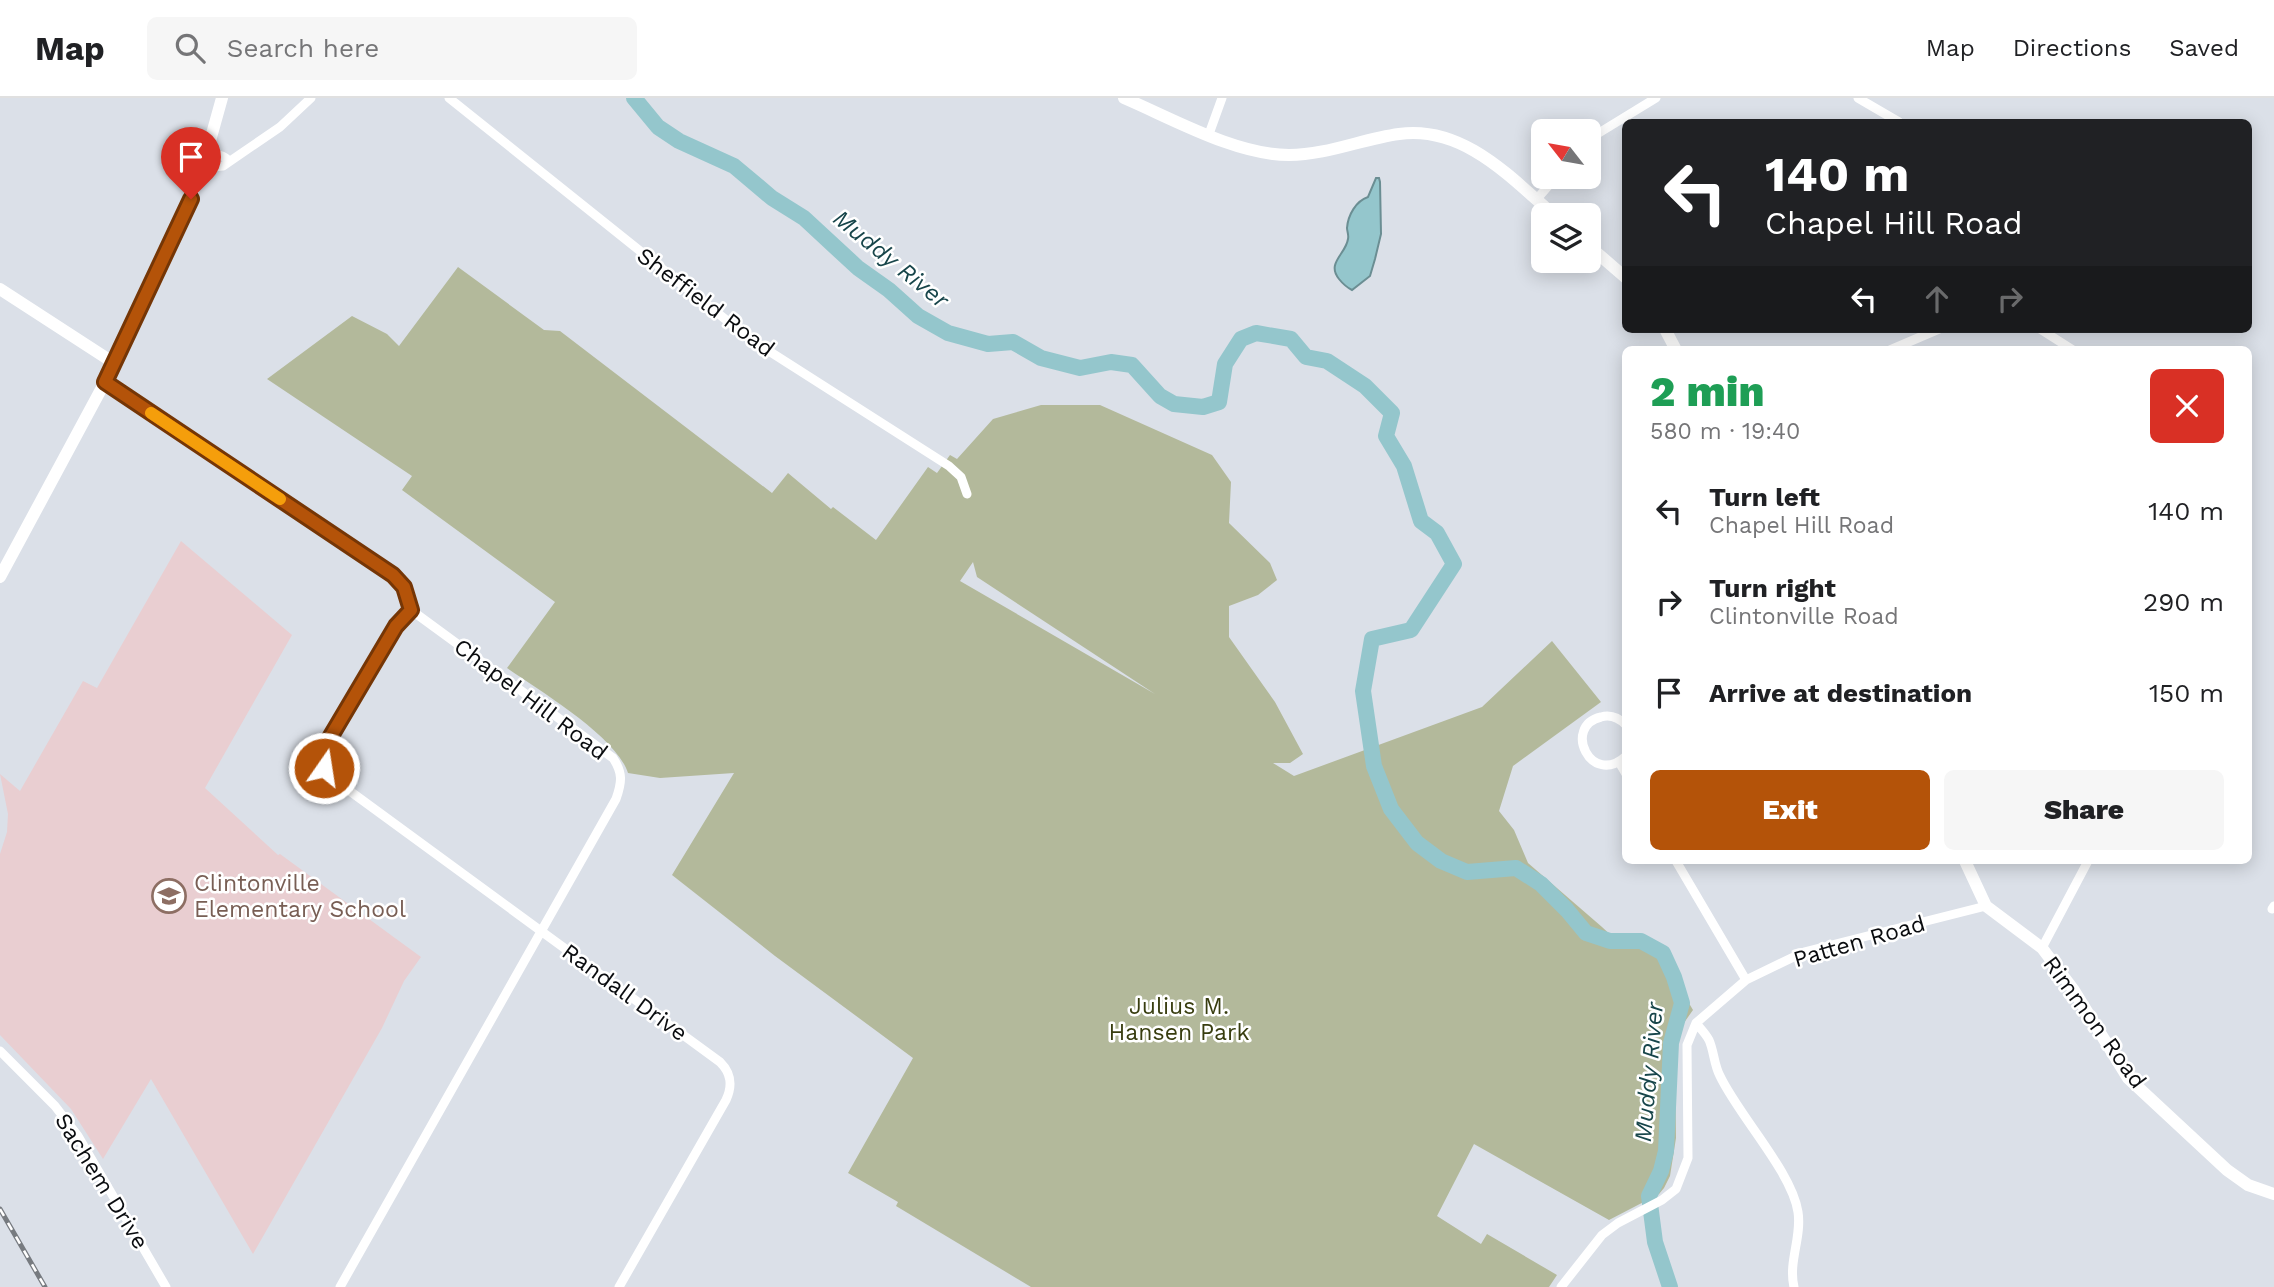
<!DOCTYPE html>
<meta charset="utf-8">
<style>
body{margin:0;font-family:"Work Sans",sans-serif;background:#f6f6f6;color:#202124;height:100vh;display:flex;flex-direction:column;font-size:26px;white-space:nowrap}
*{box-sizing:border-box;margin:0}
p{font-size:23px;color:#757577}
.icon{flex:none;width:38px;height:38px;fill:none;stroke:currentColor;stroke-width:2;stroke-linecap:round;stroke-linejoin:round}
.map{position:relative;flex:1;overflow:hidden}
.drawer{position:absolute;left:1622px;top:248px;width:630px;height:518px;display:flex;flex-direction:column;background:#fff;border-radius:10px;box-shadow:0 4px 18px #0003}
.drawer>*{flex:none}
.hud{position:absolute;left:1622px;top:21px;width:630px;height:214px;border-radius:10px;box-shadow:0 4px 18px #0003;background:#202124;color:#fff;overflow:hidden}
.needle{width:46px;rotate:301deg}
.controls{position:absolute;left:1531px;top:21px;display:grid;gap:14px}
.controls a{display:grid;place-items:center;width:70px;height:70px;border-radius:10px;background:#fff;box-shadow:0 4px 18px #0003;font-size:35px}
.pin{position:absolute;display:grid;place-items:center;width:60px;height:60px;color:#fff;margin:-72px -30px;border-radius:50% 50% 50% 0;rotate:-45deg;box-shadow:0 0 7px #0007}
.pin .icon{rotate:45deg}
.me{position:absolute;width:77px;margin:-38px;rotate:13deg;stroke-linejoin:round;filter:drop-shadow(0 0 5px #0008)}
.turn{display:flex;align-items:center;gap:24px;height:147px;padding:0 28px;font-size:32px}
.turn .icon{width:91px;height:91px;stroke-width:2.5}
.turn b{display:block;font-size:49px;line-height:60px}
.lanes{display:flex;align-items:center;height:66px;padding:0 28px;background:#0003;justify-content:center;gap:35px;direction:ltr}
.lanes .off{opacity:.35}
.round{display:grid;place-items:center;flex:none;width:74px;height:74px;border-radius:10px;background:#f6f6f6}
.head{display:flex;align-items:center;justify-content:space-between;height:119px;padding:0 28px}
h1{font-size:42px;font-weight:800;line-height:52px;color:#1e9e55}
.primary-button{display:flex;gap:14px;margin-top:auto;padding:14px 28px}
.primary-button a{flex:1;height:80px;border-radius:10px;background:#b45309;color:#fff;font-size:28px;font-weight:800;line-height:80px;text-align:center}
.primary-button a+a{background:#f6f6f6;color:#202124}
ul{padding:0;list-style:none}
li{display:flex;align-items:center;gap:21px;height:91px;padding:0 28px}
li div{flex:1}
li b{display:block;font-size:26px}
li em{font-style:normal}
header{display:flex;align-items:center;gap:42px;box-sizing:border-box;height:98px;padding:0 35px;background:#fff;border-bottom:2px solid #e0e0e0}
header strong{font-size:33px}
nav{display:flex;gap:38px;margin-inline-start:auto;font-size:24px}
.search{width:490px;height:63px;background:#f6f6f6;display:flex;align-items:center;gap:18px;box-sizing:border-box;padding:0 24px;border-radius:10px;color:#757577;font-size:26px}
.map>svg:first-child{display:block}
.education{fill:#e9ced1}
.green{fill:#b3b99b;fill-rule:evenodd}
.water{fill:#94c6cc;stroke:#6b8e93;stroke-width:2}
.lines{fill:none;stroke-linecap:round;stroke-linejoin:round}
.river{stroke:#94c6cc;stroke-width:16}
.street{stroke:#fff;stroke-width:9}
.secondary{stroke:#fff;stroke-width:12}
.rail-casing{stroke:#777b80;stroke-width:5}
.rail{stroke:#fff;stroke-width:2.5;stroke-dasharray:8;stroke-linecap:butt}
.route-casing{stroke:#753606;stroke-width:18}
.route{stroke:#b45309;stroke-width:12}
.slow{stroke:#f59e0b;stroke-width:12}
.labels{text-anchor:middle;stroke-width:5;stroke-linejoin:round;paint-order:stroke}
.street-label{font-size:23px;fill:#0a0c0f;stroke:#fff}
.education-label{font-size:23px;fill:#785e54;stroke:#fff;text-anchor:start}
.park-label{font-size:23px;fill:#383d0f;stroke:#fff}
.water-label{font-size:24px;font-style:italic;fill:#17454a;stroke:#fff}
</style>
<header>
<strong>Map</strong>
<div class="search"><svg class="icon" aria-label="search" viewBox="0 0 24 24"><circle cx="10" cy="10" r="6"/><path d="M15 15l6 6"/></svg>Search here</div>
<nav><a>Map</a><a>Directions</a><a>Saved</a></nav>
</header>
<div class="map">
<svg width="2274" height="1189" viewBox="0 0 2274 1189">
<rect width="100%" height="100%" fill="#dbe0e8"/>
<path class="education" d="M181,443L292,537L205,690L278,757L280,756L421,859L404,883L382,930L253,1156L151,981L103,1061L71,1011L0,937V756L7,734L8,716L0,676L20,693L83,583L97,590Z"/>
<path class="green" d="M458,169L544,232L560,233L772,395L788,375L831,411L833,409L876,442L928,369L937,375L950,357L957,361L993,321L1041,307H1100L1212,357L1231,384L1229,425L1270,465L1277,482L1258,497L1229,508V539L1275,604L1303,656L1290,665H1273L1294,678L1482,609L1552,543L1601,604L1513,668L1499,713L1514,732L1528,765L1602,829L1616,842L1655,848L1693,912L1681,929L1677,942L1675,969L1676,1040L1670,1078L1664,1090L1659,1096L1609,1122L1474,1046L1437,1118L1481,1146L1487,1136L1557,1177L1549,1189H1031L896,1108L898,1104L848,1075L913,960L775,858L672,777L734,675L660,680L628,675C616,638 540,593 507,570L555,504L402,392L412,378L267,281L352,218L387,236L399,248ZM973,464L977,479L1155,596L960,483Z"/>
<path class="water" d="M1376,80H1379L1380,84L1381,136L1375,161L1370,178L1352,192C1346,189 1343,186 1339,181C1326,165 1346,156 1348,141C1349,137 1347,133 1347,130C1348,117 1356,103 1368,99Z"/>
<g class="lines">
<path class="river" d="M634,0L658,29L679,43L734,68L772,100L804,120L858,170L889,192L918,218L948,235L988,246L1013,244L1041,260L1080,270L1111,264L1132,267L1160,298L1174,306L1203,309L1219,304L1225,266L1241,241L1256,235L1291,241L1306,259L1327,263L1365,288L1392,315L1386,338L1404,368L1421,423L1437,435L1454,466L1411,532L1372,541L1363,593L1374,668L1391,711L1417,745L1441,763L1467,774L1516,770L1541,786L1567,812L1586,835L1610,843H1641L1663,855L1674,879L1682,905L1671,945L1666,1053L1661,1073L1649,1098L1655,1144L1670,1189"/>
<path class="street" d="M449,0L750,241L949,368L961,379L967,396
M1858,0L1899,24
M1209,36L1222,0
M1589,41L1656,0
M228,62C222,56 212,55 205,61L212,69L223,68L280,29L311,0
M1536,102L1556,79
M2040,231L2073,252
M1890,252L1939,231
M105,284L393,477L404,489L411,512L613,660C623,675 622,684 616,701L340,1189
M411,512L396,529L328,643C322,659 321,667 332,680L720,964C731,975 733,987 726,1002L619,1189
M1626,627C1619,620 1611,616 1601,619C1562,628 1591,690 1626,658
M1619,664L1626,676
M1676,763L1746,882
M2272,811L2274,808
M2042,850L2088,763
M1696,925C1700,930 1706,936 1709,942C1714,953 1714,967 1720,978C1739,1018 1792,1074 1798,1114C1802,1139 1788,1164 1794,1189
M0,953L55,1008L78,1038L166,1189
M1561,1189L1602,1137L1618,1125L1662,1102L1676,1091L1688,1060L1687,947L1696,925L1746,882L1804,854L1986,808"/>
<path class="secondary" d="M1124,0C1173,21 1236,57 1289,57C1327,57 1362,41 1399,36C1463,27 1510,79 1554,117
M1589,148L1626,180
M0,191L114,265
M1665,231L1676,252
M0,479L105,284L158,174L189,104L205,61L222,0
M1965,763L1986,808L2042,850L2073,891L2128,980L2227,1072L2248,1087L2274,1096"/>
<g class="rail-casing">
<path id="rail" d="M0,1111L45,1189"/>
</g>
<use href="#rail" class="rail"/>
</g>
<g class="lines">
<g class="route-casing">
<path id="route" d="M191,101L105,284L393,477L404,489L411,512L396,528L328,643L323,657L324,670"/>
</g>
<use href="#route" class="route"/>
<path class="slow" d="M151,315L280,401"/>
</g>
<defs>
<g id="school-ring" transform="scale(1.75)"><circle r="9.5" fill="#fff" stroke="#8d6e63" stroke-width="1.5"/><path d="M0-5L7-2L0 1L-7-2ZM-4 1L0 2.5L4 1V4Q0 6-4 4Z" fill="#8d6e63"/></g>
</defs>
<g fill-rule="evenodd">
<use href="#school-ring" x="169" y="798"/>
</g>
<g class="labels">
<g class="street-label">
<text transform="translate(706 204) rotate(37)" y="8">Sheffield Road</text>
<text transform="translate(531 601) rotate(37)" y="8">Chapel Hill Road</text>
<text transform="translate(1859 843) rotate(-16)" y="8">Patten Road</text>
<text transform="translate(625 894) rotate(36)" y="8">Randall Drive</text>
<text transform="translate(2095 924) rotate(54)" y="8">Rimmon Road</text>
<text transform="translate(102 1083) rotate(58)" y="8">Sachem Drive</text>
</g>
<g class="education-label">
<text x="194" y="793">Clintonville<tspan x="194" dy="26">Elementary School</tspan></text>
</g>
<g class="park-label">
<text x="1179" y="916">Julius M.<tspan x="1179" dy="26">Hansen Park</tspan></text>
</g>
<g class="water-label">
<text transform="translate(891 161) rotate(39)" y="8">Muddy River</text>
<text transform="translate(1649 974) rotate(-85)" y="8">Muddy River</text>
</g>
</g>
</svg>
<div class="controls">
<a><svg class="needle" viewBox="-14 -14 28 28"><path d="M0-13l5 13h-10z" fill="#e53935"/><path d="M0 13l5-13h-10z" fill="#757577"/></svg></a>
<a><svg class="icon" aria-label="layers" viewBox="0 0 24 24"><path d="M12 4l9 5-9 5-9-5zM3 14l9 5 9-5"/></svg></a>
</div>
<div class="pin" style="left:191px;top:101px;background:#d93025"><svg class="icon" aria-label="arrive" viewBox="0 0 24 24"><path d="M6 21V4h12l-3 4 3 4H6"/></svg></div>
<svg class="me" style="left:324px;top:670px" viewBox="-20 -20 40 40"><circle r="17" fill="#b45309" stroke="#fff" stroke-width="3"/><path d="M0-11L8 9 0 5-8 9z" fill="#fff"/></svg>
<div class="hud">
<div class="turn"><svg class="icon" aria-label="left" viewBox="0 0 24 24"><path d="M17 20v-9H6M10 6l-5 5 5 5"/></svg><div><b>140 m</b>Chapel Hill Road</div></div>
<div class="lanes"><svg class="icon" aria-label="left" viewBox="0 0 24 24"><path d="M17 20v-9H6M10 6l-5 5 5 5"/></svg><svg class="icon off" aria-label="ahead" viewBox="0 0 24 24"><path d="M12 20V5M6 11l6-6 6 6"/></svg><svg class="icon off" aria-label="right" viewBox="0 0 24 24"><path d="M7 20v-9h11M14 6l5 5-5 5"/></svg></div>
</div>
<section class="drawer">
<div class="head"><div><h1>2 min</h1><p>580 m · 19:40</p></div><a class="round" style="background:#d93025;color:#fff"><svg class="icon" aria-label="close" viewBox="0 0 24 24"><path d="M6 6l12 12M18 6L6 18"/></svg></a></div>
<ul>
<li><svg class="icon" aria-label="left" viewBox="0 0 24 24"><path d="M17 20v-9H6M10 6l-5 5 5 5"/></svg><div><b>Turn left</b><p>Chapel Hill Road</p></div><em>140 m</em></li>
<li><svg class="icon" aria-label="right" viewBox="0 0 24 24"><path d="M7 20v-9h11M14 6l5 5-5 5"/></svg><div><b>Turn right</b><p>Clintonville Road</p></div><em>290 m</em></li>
<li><svg class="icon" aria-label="arrive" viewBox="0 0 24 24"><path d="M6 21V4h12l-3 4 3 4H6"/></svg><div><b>Arrive at destination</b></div><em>150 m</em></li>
</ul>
<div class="primary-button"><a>Exit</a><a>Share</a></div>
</section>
</div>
